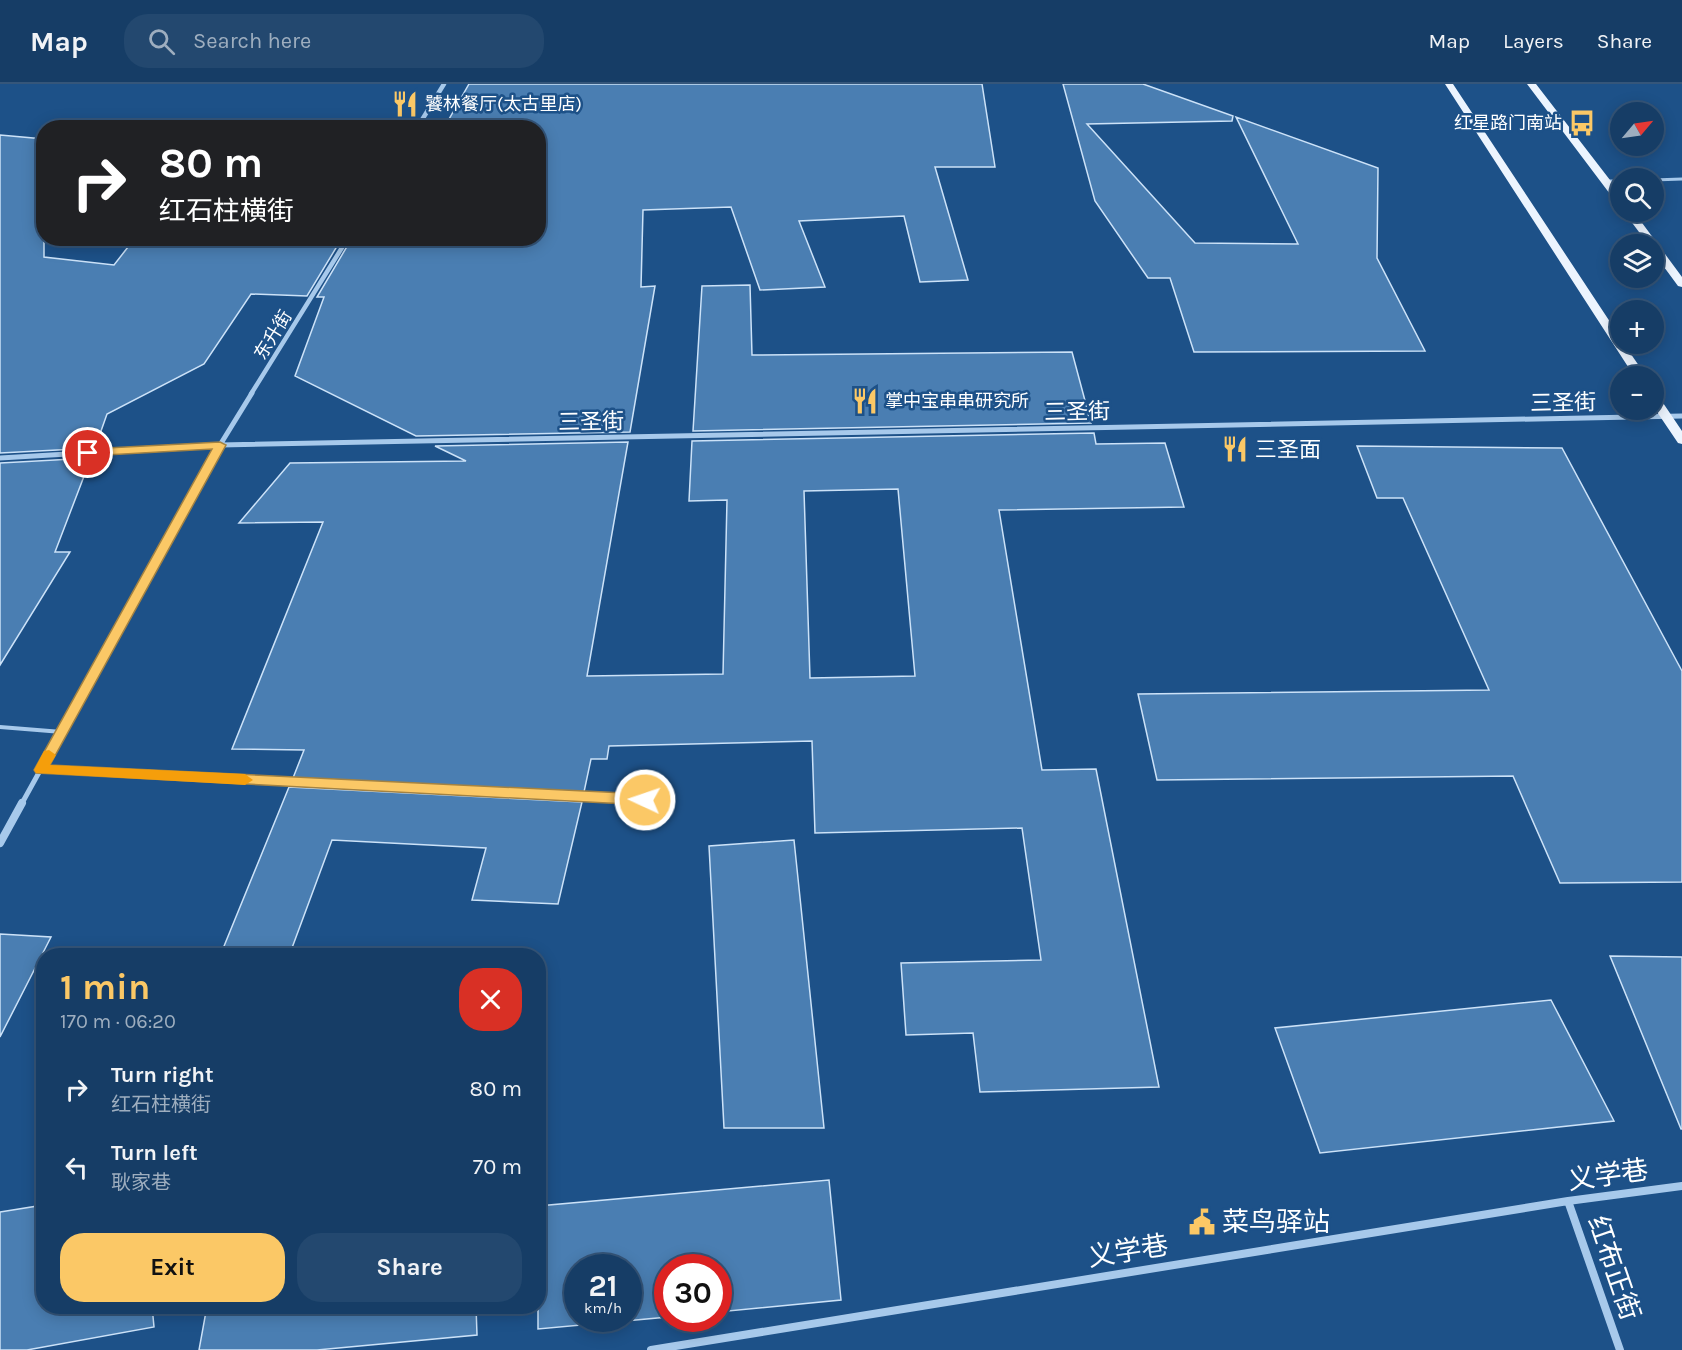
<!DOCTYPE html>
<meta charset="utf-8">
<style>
body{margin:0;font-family:Karla,"Noto Sans SC",sans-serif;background:#23486f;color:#f1f3f6;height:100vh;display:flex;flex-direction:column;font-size:22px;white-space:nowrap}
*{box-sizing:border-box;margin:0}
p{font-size:20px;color:#9eaebf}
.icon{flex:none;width:33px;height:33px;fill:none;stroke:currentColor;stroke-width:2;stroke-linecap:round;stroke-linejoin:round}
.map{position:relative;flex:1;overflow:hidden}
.sheet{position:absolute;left:36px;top:864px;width:510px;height:366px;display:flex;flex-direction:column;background:#163d66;border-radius:24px;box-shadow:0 3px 15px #0003,0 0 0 2px #35567a}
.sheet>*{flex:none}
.top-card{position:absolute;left:36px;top:36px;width:510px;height:126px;border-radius:24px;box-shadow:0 3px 15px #0003,0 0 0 2px #35567a;background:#202124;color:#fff;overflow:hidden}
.needle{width:39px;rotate:61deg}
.controls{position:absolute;left:1610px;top:18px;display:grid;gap:12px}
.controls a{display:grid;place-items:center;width:54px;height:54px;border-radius:50%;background:#163d66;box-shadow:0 3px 15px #0003,0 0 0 2px #35567a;font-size:30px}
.speed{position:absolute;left:564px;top:1170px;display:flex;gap:12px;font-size:30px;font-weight:700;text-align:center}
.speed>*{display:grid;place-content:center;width:78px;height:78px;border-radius:50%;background:#163d66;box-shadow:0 3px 15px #0003,0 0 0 2px #35567a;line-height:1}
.speed small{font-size:15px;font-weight:400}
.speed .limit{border:9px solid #d22;background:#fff;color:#111}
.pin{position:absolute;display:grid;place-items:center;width:51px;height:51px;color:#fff;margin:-26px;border:3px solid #fff;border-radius:50%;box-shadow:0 2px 6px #0007}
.me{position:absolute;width:66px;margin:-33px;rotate:273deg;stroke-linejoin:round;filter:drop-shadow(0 0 4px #0008)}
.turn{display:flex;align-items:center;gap:21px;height:126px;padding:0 24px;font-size:27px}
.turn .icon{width:78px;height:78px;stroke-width:2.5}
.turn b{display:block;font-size:42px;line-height:51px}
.round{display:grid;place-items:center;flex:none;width:63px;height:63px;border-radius:24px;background:#23486f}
.overview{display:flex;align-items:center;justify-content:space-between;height:102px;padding:0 24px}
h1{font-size:36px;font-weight:700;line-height:45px;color:#fbc866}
.action{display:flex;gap:12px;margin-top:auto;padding:12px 24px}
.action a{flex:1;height:69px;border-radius:24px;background:#fbc866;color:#111;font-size:24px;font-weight:700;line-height:69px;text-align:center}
.action a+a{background:#23486f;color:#f1f3f6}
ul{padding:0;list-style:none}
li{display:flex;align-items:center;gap:18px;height:78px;padding:0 24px}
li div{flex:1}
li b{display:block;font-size:22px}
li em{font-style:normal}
header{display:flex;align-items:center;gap:36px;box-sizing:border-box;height:84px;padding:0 30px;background:#163d66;border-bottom:2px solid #35567a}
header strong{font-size:28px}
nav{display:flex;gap:33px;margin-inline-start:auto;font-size:21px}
.search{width:420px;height:54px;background:#23486f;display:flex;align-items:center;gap:15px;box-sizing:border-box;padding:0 21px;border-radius:24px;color:#9eaebf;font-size:22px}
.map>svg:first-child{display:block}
.building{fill:#4a7eb2;stroke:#cce2f8;stroke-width:1.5;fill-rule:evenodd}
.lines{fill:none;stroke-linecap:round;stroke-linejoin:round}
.lane-far1{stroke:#a7c9eb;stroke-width:3}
.lane{stroke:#a7c9eb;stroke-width:4}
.street-far2{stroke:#a7c9eb;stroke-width:4.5}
.street-far1{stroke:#a7c9eb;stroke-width:5}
.street{stroke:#a7c9eb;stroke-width:8}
.primary{fill:#ecf4fe;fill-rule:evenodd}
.route{fill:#fbc866;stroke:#a38242;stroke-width:1.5}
.slow{fill:#f59e0b}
.labels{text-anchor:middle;stroke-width:5;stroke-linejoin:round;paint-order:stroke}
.far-poi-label{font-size:18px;fill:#fff;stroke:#1d5188;text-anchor:start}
.far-street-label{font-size:18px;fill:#fff;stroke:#1d5188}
.street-label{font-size:22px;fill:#fff;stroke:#1d5188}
.poi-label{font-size:22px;fill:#fff;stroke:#1d5188;text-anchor:start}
.near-street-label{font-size:27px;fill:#fff;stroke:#1d5188}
.near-poi-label{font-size:27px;fill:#fff;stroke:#1d5188;text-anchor:start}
</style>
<header>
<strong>Map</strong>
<div class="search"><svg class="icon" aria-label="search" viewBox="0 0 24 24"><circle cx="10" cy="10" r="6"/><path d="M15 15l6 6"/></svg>Search here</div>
<nav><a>Map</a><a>Layers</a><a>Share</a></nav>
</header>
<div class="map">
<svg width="1682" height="1266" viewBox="0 0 1682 1266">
<rect width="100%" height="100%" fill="#1d5188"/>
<path class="building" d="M469,0H982L995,83H935L968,196L920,198L904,132L799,137L825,203L760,206L731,123L643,126L641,203L655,202L630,348L416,352L295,292L324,213H317L352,154H538V44H444Z
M1063,0H1143L1233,32L1232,37L1087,40L1195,159L1298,160L1236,33L1378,84L1377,174L1425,267L1194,268L1170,194H1148L1095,117Z
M0,51L44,55V173L114,181L135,154H342L307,212L251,210L204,280L107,330L95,364L0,369Z
M750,201L752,271L1072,268L1091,339L693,347L702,202Z
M1094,349L1096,360L1165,359L1184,423L999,426L1042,686L1096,685L1159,1003L980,1008L973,949L906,951L901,879L1041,876L1022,744L815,749L812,657L609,662L607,675H591L584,708L293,694L304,666L232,665L323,438L239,439L290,379L466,377L435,362L628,358L587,592L723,590L727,416L689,417L692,357ZM898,405L915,592L810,594L804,407Z
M1357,362L1562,364L1682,587V798L1560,799L1513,692L1157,696L1138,610L1489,606L1403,414H1377Z
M91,374L55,468H70L0,581V379Z
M289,703L582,718L558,820L472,816L486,764L332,756L289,872H220Z
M794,756L824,1044H724L709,762Z
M0,850L51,853L0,953Z
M1610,872L1682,873V1045H1681Z
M1551,916L1614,1037L1320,1069L1275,944Z
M829,1096L841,1216L718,1228V1184H668V1233L538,1245V1122ZM578,1184H628V1234H578Z
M44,1121V1222H152L154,1243L27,1266H0V1128Z
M207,1222H476L477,1251L317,1266H199Z"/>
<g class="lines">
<path class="lane-far1" d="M1653,96L1682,95
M1606,97H1620"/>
<path class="lane" d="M0,643L62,648"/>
<path class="street-far2" d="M417,44L444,0
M251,310L348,154"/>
<path class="street-far1" d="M0,374L220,361L1682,332
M41,686L645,716
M21,721L220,361L252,309"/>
<path class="street" d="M0,759L22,719
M1568,1117L1620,1266
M651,1266L1568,1117L1682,1102"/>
<path class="primary" d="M1445,0H1453L1620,253V260H1624L1646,292H1634Z
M1527,0H1536L1620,109V119L1616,118Z
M1624,128H1634L1682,193V203L1678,202L1653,168V160H1648Z
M1653,309L1657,310L1682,347V360L1678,359L1653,322Z"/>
</g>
<path class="route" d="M220,358L226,361L50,681L645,710L650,712L652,716L650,719L645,721L36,689L34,686L212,365L88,372L82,369L88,365Z"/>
<path class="slow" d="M49,666L56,671L50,681L245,690L253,696L245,701L36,689L34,686L44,667Z"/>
<defs>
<g id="restaurant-bare" transform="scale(2.07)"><path d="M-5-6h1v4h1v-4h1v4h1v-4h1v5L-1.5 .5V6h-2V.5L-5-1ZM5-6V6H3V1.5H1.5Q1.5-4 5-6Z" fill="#fbc866" stroke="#1d5188" stroke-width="2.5" paint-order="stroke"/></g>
<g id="bus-bare" transform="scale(2.07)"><path d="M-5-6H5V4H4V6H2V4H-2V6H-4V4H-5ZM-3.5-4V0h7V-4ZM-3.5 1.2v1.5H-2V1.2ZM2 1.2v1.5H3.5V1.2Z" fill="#fbc866" stroke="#1d5188" stroke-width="2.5" paint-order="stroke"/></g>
<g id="civic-bare" transform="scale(2.07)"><path d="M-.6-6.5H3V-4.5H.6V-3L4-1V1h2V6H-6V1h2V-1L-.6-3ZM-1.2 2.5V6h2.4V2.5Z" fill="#fbc866" stroke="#1d5188" stroke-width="2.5" paint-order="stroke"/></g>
</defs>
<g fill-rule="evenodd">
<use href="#restaurant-bare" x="405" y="20"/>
<use href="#bus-bare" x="1582" y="39"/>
<use href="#restaurant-bare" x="865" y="317"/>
<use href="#restaurant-bare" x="1235" y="365"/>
<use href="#civic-bare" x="1202" y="1138"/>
</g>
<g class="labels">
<g class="far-poi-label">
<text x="425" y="26">饕林餐厅(太古里店)</text>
<text x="1562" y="45" text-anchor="end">红星路门南站</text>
<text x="885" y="323">掌中宝串串研究所</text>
</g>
<g class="far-street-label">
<text transform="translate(273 251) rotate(-58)" y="6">东升街</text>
</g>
<g class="street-label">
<text transform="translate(1563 318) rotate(-1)" y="8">三圣街</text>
<text transform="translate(1077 327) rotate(-1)" y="8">三圣街</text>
<text transform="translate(591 337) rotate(-1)" y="8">三圣街</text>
</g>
<g class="poi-label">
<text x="1255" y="373">三圣面</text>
</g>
<g class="near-street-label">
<text transform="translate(1608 1091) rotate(-8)" y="9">义学巷</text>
<text transform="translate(1128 1167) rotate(-9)" y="9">义学巷</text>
<text transform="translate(1614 1184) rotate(71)" y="9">红布正街</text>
</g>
<g class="near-poi-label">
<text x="1222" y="1147">菜鸟驿站</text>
</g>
</g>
</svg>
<div class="controls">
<a><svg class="needle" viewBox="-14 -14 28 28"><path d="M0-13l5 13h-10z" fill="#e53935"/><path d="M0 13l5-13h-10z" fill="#9eaebf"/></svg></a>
<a><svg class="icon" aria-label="search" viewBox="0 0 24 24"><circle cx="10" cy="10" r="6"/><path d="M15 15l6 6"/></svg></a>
<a><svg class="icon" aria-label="layers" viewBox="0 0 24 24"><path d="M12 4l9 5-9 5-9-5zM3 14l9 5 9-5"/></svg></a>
<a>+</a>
<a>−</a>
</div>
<div class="speed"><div>21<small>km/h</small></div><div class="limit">30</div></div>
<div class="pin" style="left:88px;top:369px;background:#d93025"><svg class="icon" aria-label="arrive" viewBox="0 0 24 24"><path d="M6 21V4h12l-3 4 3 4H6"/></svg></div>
<svg class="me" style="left:645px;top:716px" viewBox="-20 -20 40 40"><circle r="17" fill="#fbc866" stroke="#fff" stroke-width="3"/><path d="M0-11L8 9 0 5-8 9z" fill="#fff"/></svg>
<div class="top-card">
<div class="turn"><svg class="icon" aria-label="right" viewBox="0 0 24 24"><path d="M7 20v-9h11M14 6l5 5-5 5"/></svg><div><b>80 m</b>红石柱横街</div></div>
</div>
<section class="sheet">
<div class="overview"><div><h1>1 min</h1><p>170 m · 06:20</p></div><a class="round" style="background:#d93025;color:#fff"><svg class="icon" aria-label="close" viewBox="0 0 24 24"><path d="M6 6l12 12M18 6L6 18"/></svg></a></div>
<ul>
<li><svg class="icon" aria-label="right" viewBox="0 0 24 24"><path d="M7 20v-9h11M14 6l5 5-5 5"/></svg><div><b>Turn right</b><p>红石柱横街</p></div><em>80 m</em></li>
<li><svg class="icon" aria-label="left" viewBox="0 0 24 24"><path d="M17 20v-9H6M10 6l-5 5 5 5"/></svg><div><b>Turn left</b><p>耿家巷</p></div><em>70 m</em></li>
</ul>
<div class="action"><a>Exit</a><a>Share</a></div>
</section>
</div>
